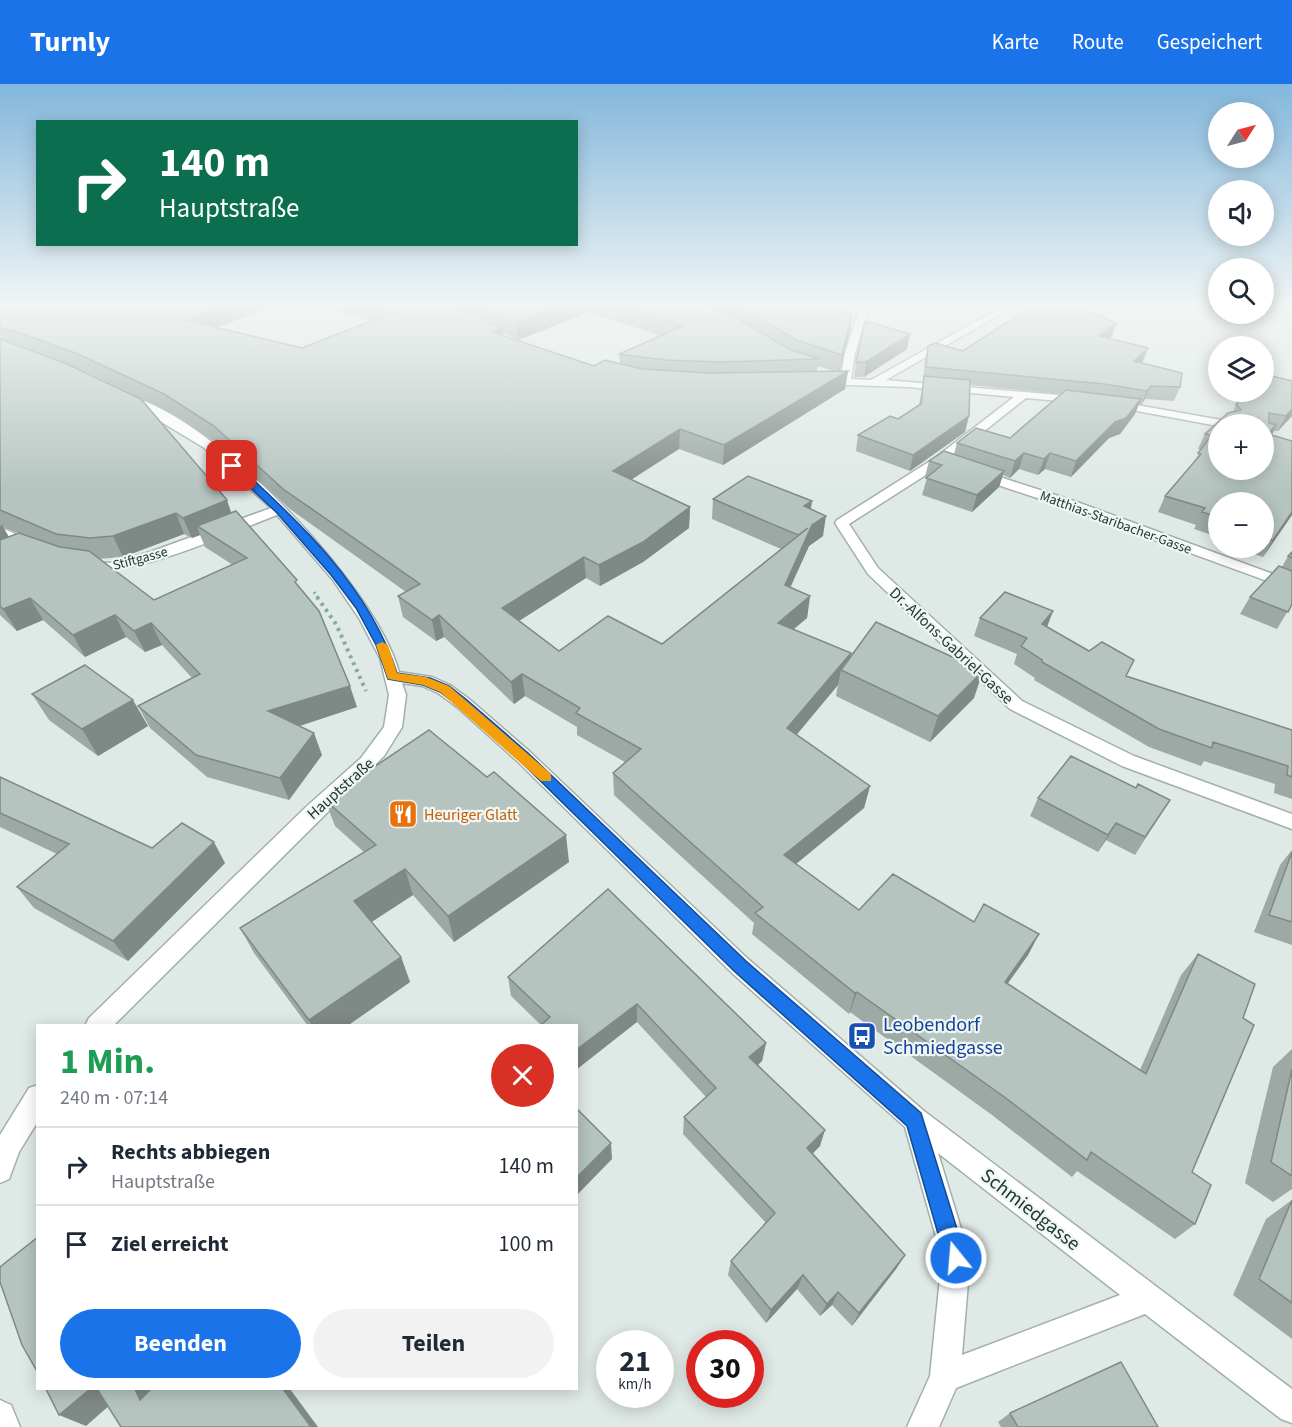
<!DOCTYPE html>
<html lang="de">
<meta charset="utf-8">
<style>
body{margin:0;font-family:"Source Sans 3",sans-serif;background:#f2f2f3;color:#1f2937;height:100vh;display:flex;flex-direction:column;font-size:22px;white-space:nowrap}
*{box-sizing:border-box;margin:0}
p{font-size:20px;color:#747a83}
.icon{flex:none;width:33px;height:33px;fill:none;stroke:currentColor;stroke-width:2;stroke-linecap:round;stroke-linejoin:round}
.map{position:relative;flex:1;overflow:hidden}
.details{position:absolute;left:36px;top:940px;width:542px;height:366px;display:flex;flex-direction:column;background:#fff;border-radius:0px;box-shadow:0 3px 15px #0003}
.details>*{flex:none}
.hud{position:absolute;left:36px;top:36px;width:542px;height:126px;border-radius:0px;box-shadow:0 3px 15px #0003;background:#0b6e4f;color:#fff;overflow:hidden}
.needle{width:39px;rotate:54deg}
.buttons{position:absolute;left:1208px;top:18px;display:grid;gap:12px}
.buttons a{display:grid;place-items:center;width:66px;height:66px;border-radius:50%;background:#fff;box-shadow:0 3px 15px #0003;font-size:30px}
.speed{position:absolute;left:596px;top:1246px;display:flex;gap:12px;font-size:30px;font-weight:700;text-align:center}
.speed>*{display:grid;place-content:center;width:78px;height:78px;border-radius:50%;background:#fff;box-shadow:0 3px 15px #0003;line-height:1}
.speed small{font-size:15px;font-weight:400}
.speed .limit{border:9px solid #d22;background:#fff;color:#111}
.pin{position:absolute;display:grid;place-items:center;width:51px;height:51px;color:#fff;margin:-26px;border-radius:12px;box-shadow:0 3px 9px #0006}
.me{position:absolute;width:66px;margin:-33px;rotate:343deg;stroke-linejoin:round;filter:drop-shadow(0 0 4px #0008)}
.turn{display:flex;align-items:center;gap:21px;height:126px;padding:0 24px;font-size:27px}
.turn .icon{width:78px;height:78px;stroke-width:2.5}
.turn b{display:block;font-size:42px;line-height:51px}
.round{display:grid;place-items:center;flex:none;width:63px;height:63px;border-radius:32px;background:#f2f2f3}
.head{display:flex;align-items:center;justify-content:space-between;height:102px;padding:0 24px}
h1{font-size:36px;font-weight:700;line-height:45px;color:#1e9e55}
.primary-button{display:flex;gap:12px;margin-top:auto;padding:12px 24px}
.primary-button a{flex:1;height:69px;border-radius:36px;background:#1a73e8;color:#fff;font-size:24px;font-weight:700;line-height:69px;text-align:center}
.primary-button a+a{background:#f2f2f3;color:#1f2937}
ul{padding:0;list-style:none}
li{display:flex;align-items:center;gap:18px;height:78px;padding:0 24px;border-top:2px solid #e0e1e3}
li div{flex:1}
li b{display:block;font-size:22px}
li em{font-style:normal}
header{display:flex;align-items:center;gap:36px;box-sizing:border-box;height:84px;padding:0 30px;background:#1a73e8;color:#fff}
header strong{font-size:28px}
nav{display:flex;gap:33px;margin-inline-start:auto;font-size:21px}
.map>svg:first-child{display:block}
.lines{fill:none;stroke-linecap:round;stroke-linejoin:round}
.minor-casing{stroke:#a2b0ad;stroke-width:3}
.path-far1{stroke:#81aba2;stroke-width:3;stroke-dasharray:2 3;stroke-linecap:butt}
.path{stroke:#81aba2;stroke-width:4;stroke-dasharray:3 4.5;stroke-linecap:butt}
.minor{fill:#fff;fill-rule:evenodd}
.wall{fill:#9ca9a4;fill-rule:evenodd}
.shaded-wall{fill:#7f8986}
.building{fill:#b5c4bf;stroke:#7f8986;stroke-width:1.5;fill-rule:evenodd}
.route{fill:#1a73e8;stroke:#114b97;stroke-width:1.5}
.slow{fill:#f59e0b}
.labels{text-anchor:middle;stroke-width:4.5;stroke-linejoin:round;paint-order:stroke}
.far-street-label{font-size:14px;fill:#213834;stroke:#eff6f3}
.street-label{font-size:16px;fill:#213834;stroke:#eff6f3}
.food-label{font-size:16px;fill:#c56008;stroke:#eff6f3;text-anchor:start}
.near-transit-label{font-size:20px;fill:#164399;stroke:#eff6f3;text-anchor:start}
.near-street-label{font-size:20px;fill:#213834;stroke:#eff6f3}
</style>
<header>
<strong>Turnly</strong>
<nav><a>Karte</a><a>Route</a><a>Gespeichert</a></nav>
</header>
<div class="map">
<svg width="1292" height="1343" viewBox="0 0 1292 1343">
<rect width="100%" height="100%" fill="#dfe9e6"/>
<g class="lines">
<g class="minor-casing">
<path id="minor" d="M861,220H870L855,269L851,295L871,296L1007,220H1018L886,296L1081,313L1086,316L1081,319L1026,314L943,380L849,440L878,484L1022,617L1134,672L1292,730V745L1122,682L1010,625L868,490L835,439L837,436L935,374L1014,313L909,303L820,300V296L830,295L835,291L841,292L845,269Z
M132,313C217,336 376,503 399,588L432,593L450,601L469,615L529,667L748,875L924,1027L1292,1305V1339L1281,1335L1145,1230L956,1304L939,1343H907L930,1292L942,1174L905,1043L732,889L517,677L457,623L438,609L422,602L402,599L406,611L402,643L384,672L113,942H85L89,934L306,723L361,674L384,643L389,611L380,574L359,534L333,496L277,431C229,449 131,496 83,484V478L112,479L150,468L271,424L203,363L128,318V314ZM938,1069L1120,1211L962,1271L970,1174Z
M1114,317L1227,337L1233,340L1218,342L1110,322V318Z
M978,386L1077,418L1292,497V506L1067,424L974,393V387Z
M0,443L38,460L40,463L38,466H28L0,452Z
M38,1001V1037L19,1068L9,1095L0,1099V1051L29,1004Z
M0,1316L11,1321L20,1343H0Z"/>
</g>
<path class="path-far1" d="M314,508L318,514"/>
<path class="path" d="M317,513L336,540L366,607"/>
<use href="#minor" class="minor"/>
</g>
<path class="wall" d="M0,220H277L216,244L302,264L369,237L317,220H818L852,230L850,247L840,287H848L845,305L723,381L679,365L631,396L690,423L689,444L643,478L600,502L586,494L519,537L559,567L662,560L781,465L712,435L713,415L811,425L823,452L809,462L790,503L810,512L807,534L793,545L851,569L850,574L974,614L930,658L836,612L838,601L796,650L870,702L864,724L796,780L859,826L974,838L1039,850L1028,871L1007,900L1140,986L1181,891L1198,870L1192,1088L1195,1140L1175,1155L1077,1087L1072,1093L992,1031L850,928L849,930L752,850L754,839L614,711L613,689L625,678L577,651V643L525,612L514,620L444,553L436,557L403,533L398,512L406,508L290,425L220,361L171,329L86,288L74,283L232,429L299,503L357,623L300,642L322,671L289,716L207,693L150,644L138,622L192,594L162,561L145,568L126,553L85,573L43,536L17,547L0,531ZM589,228L661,252L619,270L620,280L594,282L503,252V249L518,256ZM818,282L833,287H817ZM3,443L18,449L9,453ZM184,450L192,454L200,451L205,463L233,481L154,516L99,475L123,473Z
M1116,239L1112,252L1109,254L1143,277L1141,279L1180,303L1174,317L1145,315L1141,321L1138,320L1135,330L1120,350L1109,354L1071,393L1045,385L1038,391L1019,385L1010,394L1003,391L999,403L972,428L922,411L927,394L925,393L929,377L954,370L957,359L1010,354L1061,310L970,301L965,348L910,387L856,367L858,351L898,335L919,321L924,296H923L925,276L928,262L963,267Z
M910,250L907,265L864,293H854L856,278Z
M1236,320L1292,332L1278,347H1274L1272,351L1292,431L1263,473L1235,464H1263V418H1218V453L1194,445L1196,441L1158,428L1165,412L1194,378L1201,366L1198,365L1205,350L1233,328Z
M1292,468V520L1277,545L1240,530L1250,513L1282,483L1288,472Z
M1053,527L1047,543L1126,592L1292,646V715L1274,709L1275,700L1204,677L1201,682L1149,663L1034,596L1035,594L1014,580L1017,570L974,552L980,534Z
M32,610L148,642L98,672L49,636Z
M0,693L152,764L225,779L128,877L34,824L17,803L57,770L0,743Z
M1136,704L1170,716L1135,771L1106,756L1098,768L1030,732L1038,714Z
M325,716L569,778L454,858L413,811L371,838L401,873L410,898L347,942H308L254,869L240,844L364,768L335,742Z
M1292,766V861L1254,848L1280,781Z
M608,805L766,959L762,977L758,981L820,1062L813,1069L905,1171L896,1185L852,1242L832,1221L820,1232L797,1205L766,1239L728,1191L731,1177L766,1139L683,1050L684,1033L706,1013L637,938L541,941L511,912L508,893Z
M1292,965V1105L1273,1118L1245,1099L1273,983Z
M1292,1116V1255L1233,1211L1266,1135Z
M1010,1329L1158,1343H1001L998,1338Z"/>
<path class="shaded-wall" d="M228,220H277L191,253L185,236Z
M565,220H589V228L518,256L516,239Z
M852,230L850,247L839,289L842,271Z
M1116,239L1112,252L1095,265L1099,252Z
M502,244L504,262L492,248Z
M910,250L907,265L864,293L866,278Z
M1148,264L1143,277L1129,290L1134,277Z
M848,287L845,305L723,381L724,361Z
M1151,302L1145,315L1141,321L1147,307Z
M1141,315L1135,330L1120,350L1109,354L1071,393L1076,377L1115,338Z
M1292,325V332L1278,347L1286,332Z
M969,332L965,348L910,387L913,371Z
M1276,341L1269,357L1268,350Z
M680,345L679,365L613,407V387Z
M1024,369L1019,385L1010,394L1015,377Z
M1050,369L1045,385L1038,391L1044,375Z
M1004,387L999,403L972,428L977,411Z
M227,416L234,437L197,442L200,451L192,454L183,434Z
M812,417L809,437L804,422Z
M690,423L689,444L643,478L600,502L599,481Z
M1292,428V431L1263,473L1273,456Z
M176,429L184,450L123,473L113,452Z
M826,432L823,452L809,462L782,522L785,501L795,472L798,451Z
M2,441L14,462L0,468V442Z
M584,473L586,494L505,546L502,524Z
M810,512L807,534L775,561L778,539Z
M30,514L43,536L17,547L3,525Z
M1053,527L1046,545L1042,540Z
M115,531L126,553L85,573L73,551Z
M439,531L444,553L436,557L432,536Z
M151,539L162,561L145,568L134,547Z
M851,569L847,589L841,586L838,601L784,666L787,644Z
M983,587L974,614L930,658L938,632Z
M522,590L525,612L514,620L511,598Z
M350,602L357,623L277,649L268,627Z
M133,616L148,642L98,672L82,645Z
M314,649L322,671L289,716L280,694Z
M870,702L864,724L780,793L784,771Z
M1116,739L1106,756L1098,768L1108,751Z
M566,751L569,778L454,858L448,832Z
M214,758L225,779L128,877L113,857Z
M405,785L413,811L364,843L354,817Z
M1039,850L1028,871L994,919L1005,898Z
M401,873L410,898L347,942H312L309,936Z
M857,908L850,928L849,930L855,909Z
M637,920V938L576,986V966Z
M766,959L762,977L746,991L749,973Z
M825,1046L820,1062L802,1080L807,1064Z
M611,1059L612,1075L576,1112V1094Z
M905,1171L896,1185L852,1242L859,1229Z
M803,1191L797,1205L766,1239L771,1226Z
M838,1208L832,1221L820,1232L827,1220Z
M90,1305H102L119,1313L86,1342L59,1331Z
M135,1305H151L140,1316Z
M283,1305H290L318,1343H311Z"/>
<path class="building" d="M0,220H228L185,236L302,264L392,229L364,220H450L502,244L492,248L594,282L605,276L642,285L709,289L848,287L724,361L680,345L613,387L690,423L643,458L599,481L584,473L502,524L559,567L608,532L662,560L808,444L798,451L713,415L748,392L812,417L804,422L826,432L812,441L785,501L810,512L778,539L851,569L787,644L870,702L784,771L859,826L893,790L974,838L984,820L1039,850L1005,898L1146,990L1198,870L1255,900L1243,934L1254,941L1192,1088L1211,1101L1195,1140L1091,1068L1087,1076L1003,1012L857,908L855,909L755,829L763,823L613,689L641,665L576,629L580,624L522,590L511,598L439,531L432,536L398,512L420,500L283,405L214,342L164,310L78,270L20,249L0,244Z
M473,220H565L516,239Z
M616,220H700L738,235L789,265L819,275L721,278L666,276L619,270L683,242Z
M727,220H818L852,230L842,271L799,257L746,227Z
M1035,220H1071L1116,239L1099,252L1148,264L1134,277L1182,289L1180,303L1151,302L1147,307L1104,300L926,283L928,262L935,259L963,267Z
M865,237L910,250L866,278H856Z
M0,255L67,280L141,315L227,416L183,434L176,429L113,452L90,454L56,450L0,426Z
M1268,291L1292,297V325L1286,332L1269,329V339L1276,341L1268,350L1292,357V428L1273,456L1263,453V418H1218V433L1202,428L1205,424L1165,412L1201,370L1198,369L1212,351L1205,350L1228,329L1241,326L1236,320L1250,308H1263V295ZM1218,340H1263V386H1218Z
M924,292L970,296L969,332L913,371L858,351L890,332L898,335L921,320Z
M1066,306L1141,315L1126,334L1115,338L1076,377L1050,369L1044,375L1024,369L1015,377L957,359L976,344L1010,354Z
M944,367L1004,387L977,411L926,394L942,381L929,377Z
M236,427L297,496L295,498L319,527L350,602L268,627L314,649L280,694L196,671L138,622L200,590L151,539L134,547L115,531L73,551L30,514L3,525L0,522V456L19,449L60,463L89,467L154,516L247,474L197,442Z
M1292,468V474L1288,472Z
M1279,482L1292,487V520L1288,528L1250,513Z
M1005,508L1053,527L1042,540L1089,567L1102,558L1134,576L1126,592L1292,646V693L1287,691L1288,682L1213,658L1212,664L1159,645L1042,578V576L1021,562L1027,554L980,534Z
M876,538L983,587L938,632L841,586Z
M85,581L133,616L82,645L32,610Z
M429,646L487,693L494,688L566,751L448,832L405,785L354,817L401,873L309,936L240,844L376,761L325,716Z
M1071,672L1136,704L1138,700L1170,716L1145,753L1116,739L1108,751L1038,714Z
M0,693L152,764L182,739L214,758L113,857L17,803L69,760L0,729Z
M1292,768V838L1269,831Z
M608,805L766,959L749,973L825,1046L807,1064L905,1171L859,1229L838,1208L827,1220L803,1191L771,1226L731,1177L775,1129L684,1033L716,1004L637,920L576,966V942H540L550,933L508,893Z
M1292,985V1092L1271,1078Z
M576,1024L611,1059L576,1094Z
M1292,1116V1219L1259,1195Z
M38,1153V1289L22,1261L0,1198V1183Z
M1121,1278L1158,1343H1018L1010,1329Z
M46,1305H90L59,1331Z
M97,1305H135L140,1316L151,1305H283L311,1343H121Z"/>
<linearGradient id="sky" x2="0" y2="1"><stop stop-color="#82b7dc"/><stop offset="0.54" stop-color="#f1f5f4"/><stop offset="1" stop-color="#f1f5f4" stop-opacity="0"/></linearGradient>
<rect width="1292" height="408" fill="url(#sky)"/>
<path class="route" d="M229,380H236C300,438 370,504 397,589L430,594L449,602L467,616L528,669L746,877L921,1029L966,1174L963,1181L956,1184L948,1181L945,1174L907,1042L734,887L518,675L458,622L440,608L423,601L388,595L376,561L356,524L331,491L276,428L229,384Z"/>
<path class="slow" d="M382,558L388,561L397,589L426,593L449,602L551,690V697H541L440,608L423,601L388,595L376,561Z"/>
<defs>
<g id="restaurant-square" transform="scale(1.5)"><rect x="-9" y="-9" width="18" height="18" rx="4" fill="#e8710a" stroke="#eff6f3"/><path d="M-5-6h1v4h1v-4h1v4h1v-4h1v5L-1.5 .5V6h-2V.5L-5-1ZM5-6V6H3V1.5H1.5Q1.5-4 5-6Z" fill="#fff"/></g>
<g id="bus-square" transform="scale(1.5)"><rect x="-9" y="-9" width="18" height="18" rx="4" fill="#1a4fb4" stroke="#eff6f3"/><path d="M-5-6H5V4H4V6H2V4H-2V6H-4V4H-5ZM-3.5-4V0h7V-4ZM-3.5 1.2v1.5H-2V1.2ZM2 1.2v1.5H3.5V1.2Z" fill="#fff"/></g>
</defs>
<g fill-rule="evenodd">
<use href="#restaurant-square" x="403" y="730"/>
<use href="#bus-square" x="862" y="952"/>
</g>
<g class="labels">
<g class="far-street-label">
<text transform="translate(1116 438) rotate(20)" y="5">Matthias-Staribacher-Gasse</text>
<text transform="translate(140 474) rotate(-15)" y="5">Stiftgasse</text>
</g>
<g class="street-label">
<text transform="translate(952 561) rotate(43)" y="6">Dr.-Alfons-Gabriel-Gasse</text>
<text transform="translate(340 704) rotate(-42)" y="6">Hauptstraße</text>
</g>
<g class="food-label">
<text x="424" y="736">Heuriger Glatt</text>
</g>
<g class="near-transit-label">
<text x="883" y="947">Leobendorf<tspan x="883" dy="23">Schmiedgasse</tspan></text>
</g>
<g class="near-street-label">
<text transform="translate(1031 1125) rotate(38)" y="7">Schmiedgasse</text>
</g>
</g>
</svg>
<div class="buttons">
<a><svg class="needle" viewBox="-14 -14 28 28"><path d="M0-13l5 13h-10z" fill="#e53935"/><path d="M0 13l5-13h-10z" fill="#747a83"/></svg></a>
<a><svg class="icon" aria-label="sound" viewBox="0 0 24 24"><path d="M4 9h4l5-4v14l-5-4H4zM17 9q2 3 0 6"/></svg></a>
<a><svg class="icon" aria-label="search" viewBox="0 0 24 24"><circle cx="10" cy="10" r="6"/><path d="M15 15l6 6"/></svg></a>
<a><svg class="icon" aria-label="layers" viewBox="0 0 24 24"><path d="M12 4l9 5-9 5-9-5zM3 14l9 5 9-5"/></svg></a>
<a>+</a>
<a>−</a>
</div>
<div class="speed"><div>21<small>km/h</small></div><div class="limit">30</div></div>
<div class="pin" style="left:232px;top:382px;background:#d93025"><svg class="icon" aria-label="arrive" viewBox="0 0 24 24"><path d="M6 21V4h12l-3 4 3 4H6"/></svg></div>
<svg class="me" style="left:956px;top:1174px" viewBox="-20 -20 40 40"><circle r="17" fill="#1a73e8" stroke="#fff" stroke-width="3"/><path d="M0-11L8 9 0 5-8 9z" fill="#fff"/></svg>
<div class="hud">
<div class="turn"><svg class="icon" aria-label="right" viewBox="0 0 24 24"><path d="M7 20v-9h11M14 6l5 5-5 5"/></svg><div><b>140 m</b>Hauptstraße</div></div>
</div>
<section class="details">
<div class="head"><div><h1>1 Min.</h1><p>240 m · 07:14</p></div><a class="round" style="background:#d93025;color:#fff"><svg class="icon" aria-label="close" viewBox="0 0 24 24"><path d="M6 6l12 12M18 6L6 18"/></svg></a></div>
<ul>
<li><svg class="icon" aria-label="right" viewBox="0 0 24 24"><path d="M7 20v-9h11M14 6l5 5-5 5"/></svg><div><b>Rechts abbiegen</b><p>Hauptstraße</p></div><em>140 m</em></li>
<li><svg class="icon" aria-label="arrive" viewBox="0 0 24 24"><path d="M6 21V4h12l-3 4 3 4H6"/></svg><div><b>Ziel erreicht</b></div><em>100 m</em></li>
</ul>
<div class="primary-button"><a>Beenden</a><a>Teilen</a></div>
</section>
</div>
